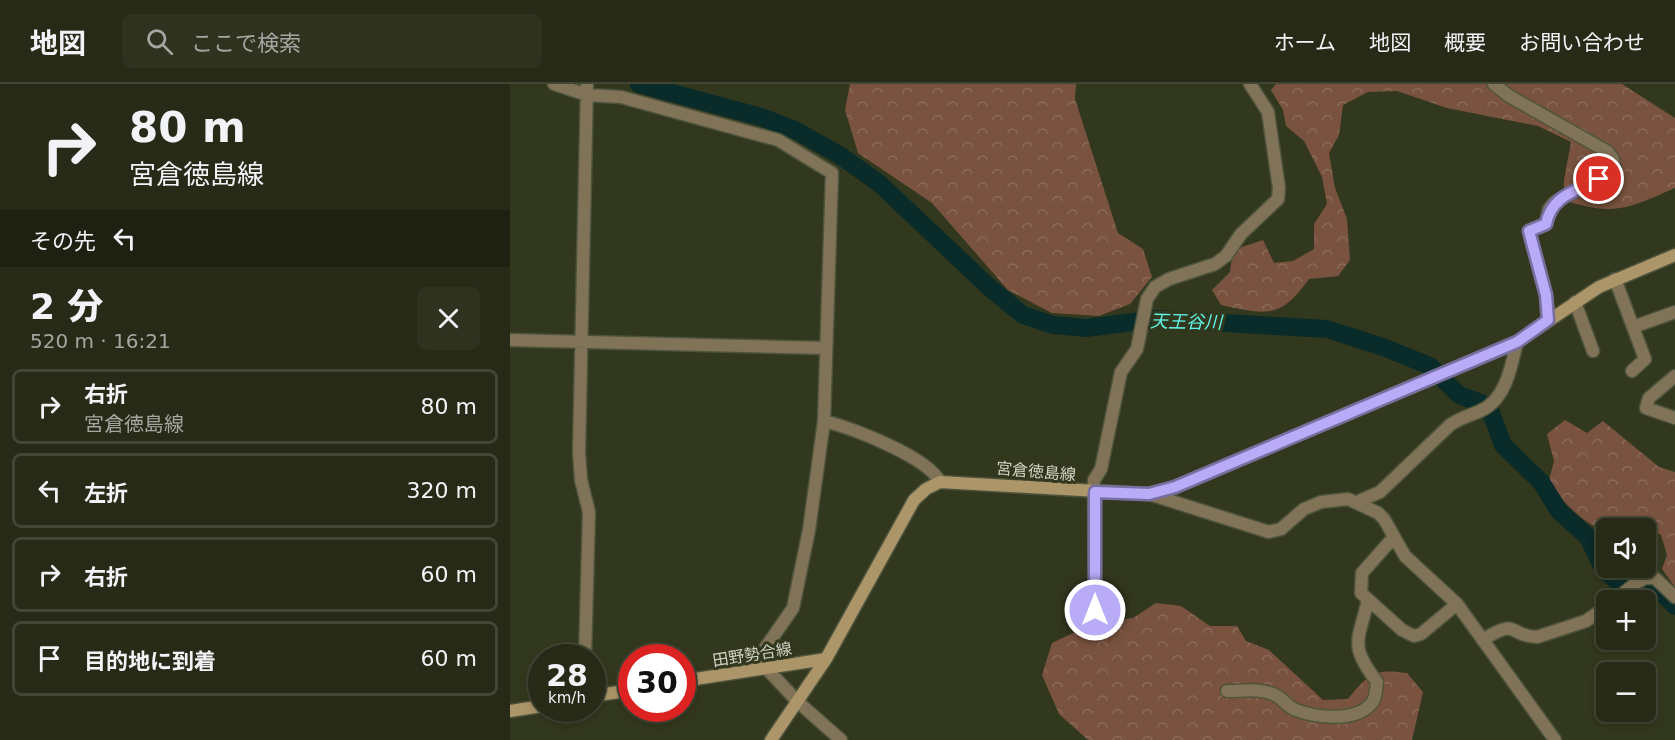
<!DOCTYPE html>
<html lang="ja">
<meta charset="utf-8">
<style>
body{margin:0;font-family:"DejaVu Sans","Noto Sans JP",sans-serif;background:#2e321f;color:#f1f3f6;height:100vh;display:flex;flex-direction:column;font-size:22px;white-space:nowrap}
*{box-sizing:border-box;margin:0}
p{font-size:20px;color:#a4a7a1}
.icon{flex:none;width:33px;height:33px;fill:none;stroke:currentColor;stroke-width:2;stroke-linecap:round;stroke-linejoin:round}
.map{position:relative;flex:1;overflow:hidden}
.sheet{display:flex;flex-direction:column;background:#262a16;width:510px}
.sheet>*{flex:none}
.hud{background:#262a16;color:#f1f3f6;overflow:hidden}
.fabs{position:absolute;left:1086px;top:434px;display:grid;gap:12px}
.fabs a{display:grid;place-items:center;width:60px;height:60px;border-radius:9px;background:#262a16;box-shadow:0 3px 9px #0003,0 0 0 2px #424635;font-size:30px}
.speed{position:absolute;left:18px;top:560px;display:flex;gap:12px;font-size:30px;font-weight:700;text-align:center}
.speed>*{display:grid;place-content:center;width:78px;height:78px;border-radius:50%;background:#262a16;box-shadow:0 3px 9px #0003,0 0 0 2px #424635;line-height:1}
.speed small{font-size:15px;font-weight:400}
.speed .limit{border:9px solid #d22;background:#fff;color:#111}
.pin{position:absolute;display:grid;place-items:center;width:51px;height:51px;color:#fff;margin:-26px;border:3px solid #fff;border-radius:50%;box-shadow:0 2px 6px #0007}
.me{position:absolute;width:66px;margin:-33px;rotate:0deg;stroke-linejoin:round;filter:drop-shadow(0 0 4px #0008)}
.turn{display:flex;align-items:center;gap:21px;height:126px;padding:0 30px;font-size:27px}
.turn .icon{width:78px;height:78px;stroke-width:2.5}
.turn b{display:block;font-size:42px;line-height:51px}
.then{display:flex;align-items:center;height:57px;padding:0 30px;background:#0003;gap:12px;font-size:22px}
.round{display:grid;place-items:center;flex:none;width:63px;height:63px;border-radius:9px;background:#2e321f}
.overview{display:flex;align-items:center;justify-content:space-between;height:102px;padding:0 30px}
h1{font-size:36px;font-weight:800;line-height:45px}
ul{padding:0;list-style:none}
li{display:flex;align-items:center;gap:18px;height:75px;margin:0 12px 9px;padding:0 18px;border:3px solid #424635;border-radius:9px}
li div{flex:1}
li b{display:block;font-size:22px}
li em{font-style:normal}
header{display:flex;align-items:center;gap:36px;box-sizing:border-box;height:84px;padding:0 30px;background:#262a16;border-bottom:2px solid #424635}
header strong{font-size:28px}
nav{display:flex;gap:33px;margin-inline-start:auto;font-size:21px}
.search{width:420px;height:54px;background:#2e321f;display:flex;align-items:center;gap:15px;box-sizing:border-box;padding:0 21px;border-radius:9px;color:#a4a7a1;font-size:22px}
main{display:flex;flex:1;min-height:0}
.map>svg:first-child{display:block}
.forest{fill:url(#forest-crowns)}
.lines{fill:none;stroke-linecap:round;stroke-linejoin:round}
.river{stroke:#092b29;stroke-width:18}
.minor-casing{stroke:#4e543c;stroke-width:15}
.secondary-casing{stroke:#4e543c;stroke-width:15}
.minor{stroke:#817357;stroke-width:12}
.secondary{stroke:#ac9569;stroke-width:12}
.route-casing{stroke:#786fa1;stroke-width:15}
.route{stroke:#b9abf7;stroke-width:10}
.labels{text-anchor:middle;stroke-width:6;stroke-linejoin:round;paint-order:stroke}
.street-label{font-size:16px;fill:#d0d4c5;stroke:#32381e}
.water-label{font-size:18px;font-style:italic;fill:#5ff6ea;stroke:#32381e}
</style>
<header>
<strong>地図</strong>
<div class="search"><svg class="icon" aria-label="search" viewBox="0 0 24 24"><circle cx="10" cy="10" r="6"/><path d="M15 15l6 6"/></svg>ここで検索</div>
<nav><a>ホーム</a><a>地図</a><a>概要</a><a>お問い合わせ</a></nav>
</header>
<main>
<section class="sheet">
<div class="hud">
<div class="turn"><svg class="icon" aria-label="right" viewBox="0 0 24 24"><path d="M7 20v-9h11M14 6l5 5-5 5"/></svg><div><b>80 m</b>宮倉徳島線</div></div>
<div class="then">その先<svg class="icon" aria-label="left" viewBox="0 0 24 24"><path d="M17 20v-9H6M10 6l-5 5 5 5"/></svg></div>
</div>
<div class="overview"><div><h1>2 分</h1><p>520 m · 16:21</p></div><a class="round"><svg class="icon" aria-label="close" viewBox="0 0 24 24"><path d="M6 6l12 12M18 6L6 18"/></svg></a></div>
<ul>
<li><svg class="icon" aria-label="right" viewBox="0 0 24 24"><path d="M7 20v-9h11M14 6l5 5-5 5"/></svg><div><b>右折</b><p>宮倉徳島線</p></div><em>80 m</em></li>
<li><svg class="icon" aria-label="left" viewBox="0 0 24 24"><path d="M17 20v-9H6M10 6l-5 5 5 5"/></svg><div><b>左折</b></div><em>320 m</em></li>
<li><svg class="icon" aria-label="right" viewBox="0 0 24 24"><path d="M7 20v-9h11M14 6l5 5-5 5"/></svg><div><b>右折</b></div><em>60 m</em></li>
<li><svg class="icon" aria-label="arrive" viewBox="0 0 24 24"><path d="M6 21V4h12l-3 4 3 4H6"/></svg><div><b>目的地に到着</b></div><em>60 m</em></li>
</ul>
</section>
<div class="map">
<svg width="1165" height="656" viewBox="0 0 1165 656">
<defs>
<pattern id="forest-crowns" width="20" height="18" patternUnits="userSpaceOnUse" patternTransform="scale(1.5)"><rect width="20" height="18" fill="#79533f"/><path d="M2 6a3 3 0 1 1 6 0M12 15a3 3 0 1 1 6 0" fill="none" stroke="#8b6b59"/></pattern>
</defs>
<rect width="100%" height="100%" fill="#32381e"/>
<path class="forest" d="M340,0H566L565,15L608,149L633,165L642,193L620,220L589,232L542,229L498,206L422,119L348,69L335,26Z
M766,0H1112L1165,34V104C1119,124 1104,133 1054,116V96L1061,58L1028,42L937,24L887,7L858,8L833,21L829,51L819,69L825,104L837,135L840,176L828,192L799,195C770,235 758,231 711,221L702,206L720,188L723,166L753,156L764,179L783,177L804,165V140L817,120L812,93L794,57L776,42L773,26L761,6Z
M1055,336L1077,349L1093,337L1149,383L1165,388V503L1152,485L1157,471L1151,451L1127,439L1119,444H1096V447C1072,440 1055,418 1038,400L1044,377L1037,350Z
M646,519L671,522L700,542H727L736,557L759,566L813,616L838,615C858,590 864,584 897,589L913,608L902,656H578L549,630L532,591L542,559L582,540L623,534Z"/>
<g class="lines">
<path class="river" d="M129,0L251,33L287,47L331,72L370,100L480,204L513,231L543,241L576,244L646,235L817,245L873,263L920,282L949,311L971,319L980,326L993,361L1031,398L1049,427L1078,453L1094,486L1107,497L1117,498L1131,487L1138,488L1143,500L1165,522"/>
<g class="minor-casing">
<path id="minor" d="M44,0L77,11L111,13L268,56L322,89L314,337L299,446L283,524L240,586
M984,0L999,12L1098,68L1103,75L1105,85L1045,118L1039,125L1036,140L1019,147L1036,211L1038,236
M1105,195L1123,243L1165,228
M1065,218L1083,267
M0,256L315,264
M1122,287L1135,275L1123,243
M1165,292L1139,314L1136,324L1165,334
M314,337C342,344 418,373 430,398
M639,410L759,448L771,445L794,425L811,418L838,415L868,429L874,435L895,472L947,520L1045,656
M847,418L870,408L940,341C950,334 959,332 970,327C996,316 1001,283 1007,258
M883,454L852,489L851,509L892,546L904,552L911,550L947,520
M1105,516L1126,499L1135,494H1145L1165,513
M585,526L584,396L591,385L611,288L627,265L637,215L645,203L659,195L705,180L716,172L731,150L768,115L769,104L758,28L740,0
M974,555C1010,533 997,552 1027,553L1076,537L1096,523
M75,573L79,428L71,396L69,368L77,0
M256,584L288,618L331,656
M717,607C732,607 749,604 763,610C772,613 777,623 786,626C807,634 845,638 861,620C866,615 866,605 867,598C839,561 848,558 858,516"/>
</g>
<g class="secondary-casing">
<path id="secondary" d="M172,597L316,575
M82,612L122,606
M0,627L32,622
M261,656L316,575L404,416L416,405L430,398L639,410L665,403L1007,258L1089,203L1165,171"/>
</g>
<use href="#minor" class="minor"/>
<use href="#secondary" class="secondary"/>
</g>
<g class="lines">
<g class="route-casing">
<path id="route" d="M585,526V408L639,410L665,403L1007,258L1038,236L1036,211L1019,147L1036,140C1042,111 1065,108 1089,95"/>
</g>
<use href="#route" class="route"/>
</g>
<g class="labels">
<g class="street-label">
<text transform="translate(526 387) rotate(5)" y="6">宮倉徳島線</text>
<text transform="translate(242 570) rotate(-9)" y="6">田野勢合線</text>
</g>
<g class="water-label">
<text transform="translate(676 238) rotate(1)" y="6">天王谷川</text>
</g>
</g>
</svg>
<div class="fabs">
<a><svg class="icon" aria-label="sound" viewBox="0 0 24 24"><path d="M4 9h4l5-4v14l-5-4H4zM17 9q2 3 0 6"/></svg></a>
<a>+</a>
<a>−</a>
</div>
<div class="speed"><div>28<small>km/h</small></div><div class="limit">30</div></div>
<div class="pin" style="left:1089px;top:95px;background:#d93025"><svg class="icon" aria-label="arrive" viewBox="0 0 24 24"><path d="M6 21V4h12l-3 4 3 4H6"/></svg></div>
<svg class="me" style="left:585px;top:526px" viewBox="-20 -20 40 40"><circle r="17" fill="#b9abf7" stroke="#fff" stroke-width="3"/><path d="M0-11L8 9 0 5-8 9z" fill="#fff"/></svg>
</div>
</main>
